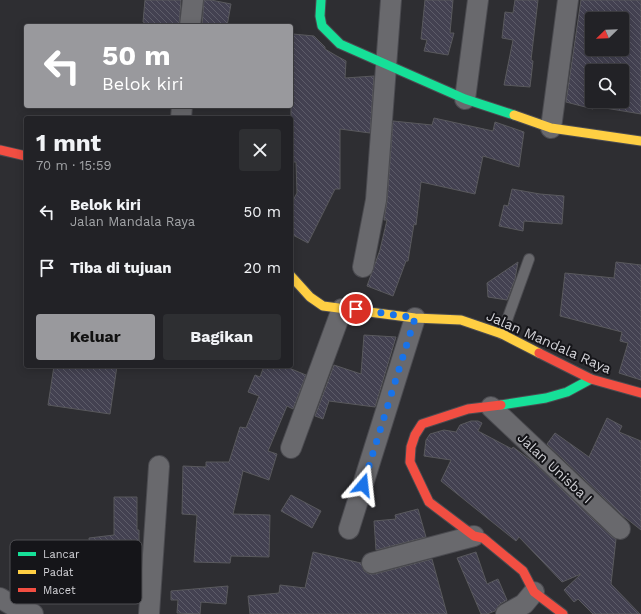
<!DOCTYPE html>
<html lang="id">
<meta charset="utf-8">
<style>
body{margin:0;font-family:"Work Sans",sans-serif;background:#2e2f32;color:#f1f3f6;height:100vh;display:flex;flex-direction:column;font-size:15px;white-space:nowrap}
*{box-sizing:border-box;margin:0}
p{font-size:13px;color:#a2a4a7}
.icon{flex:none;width:22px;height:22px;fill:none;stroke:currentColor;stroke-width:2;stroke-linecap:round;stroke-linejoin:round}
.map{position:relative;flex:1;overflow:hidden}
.drawer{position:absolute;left:24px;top:116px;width:269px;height:252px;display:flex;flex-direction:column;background:#222226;border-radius:4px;box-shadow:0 2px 10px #0003,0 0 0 1px #3f3f43}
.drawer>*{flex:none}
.top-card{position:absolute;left:24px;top:24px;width:269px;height:84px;border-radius:4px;box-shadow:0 2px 10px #0003,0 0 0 1px #3f3f43;background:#99999d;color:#fff;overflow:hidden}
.needle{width:26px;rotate:247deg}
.fabs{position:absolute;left:585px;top:12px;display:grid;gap:8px}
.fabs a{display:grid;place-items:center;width:44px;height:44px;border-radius:4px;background:#222226;box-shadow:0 2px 10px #0003,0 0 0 1px #3f3f43;font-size:20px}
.pin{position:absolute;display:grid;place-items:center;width:34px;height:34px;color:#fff;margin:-17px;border:2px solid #fff;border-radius:50%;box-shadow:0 1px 4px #0007}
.me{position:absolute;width:44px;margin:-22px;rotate:17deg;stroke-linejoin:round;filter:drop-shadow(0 0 3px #0008)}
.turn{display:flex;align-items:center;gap:14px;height:84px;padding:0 12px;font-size:18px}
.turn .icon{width:52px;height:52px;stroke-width:2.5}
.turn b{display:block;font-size:28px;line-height:34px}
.round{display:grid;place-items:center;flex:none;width:42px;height:42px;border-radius:4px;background:#2e2f32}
.headline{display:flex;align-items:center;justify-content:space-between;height:68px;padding:0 12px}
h1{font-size:24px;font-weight:700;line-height:30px}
.primary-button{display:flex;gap:8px;margin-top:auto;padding:8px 12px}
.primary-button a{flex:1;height:46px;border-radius:4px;background:#99999d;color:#111;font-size:16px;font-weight:700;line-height:46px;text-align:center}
.primary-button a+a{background:#2e2f32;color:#f1f3f6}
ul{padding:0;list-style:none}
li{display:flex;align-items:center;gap:12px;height:56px;padding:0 12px}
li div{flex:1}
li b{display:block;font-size:15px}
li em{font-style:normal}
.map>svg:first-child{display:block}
.building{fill:url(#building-back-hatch);stroke:#59595d;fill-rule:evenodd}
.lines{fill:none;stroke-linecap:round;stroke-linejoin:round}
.lane-casing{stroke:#4b4b50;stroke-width:12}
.street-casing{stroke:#4b4b50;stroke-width:22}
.fast-casing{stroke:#4b4b50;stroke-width:11}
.slow-casing{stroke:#4b4b50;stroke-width:11}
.jam-casing{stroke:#4b4b50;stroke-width:11}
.lane{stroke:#69696d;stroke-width:10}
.street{stroke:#69696d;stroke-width:20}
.fast{stroke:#16e098;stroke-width:9}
.slow{stroke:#ffcf43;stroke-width:9}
.jam{stroke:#f24e42;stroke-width:9}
.route{stroke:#1a73e8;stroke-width:7;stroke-dasharray:0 12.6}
.labels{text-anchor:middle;stroke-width:4;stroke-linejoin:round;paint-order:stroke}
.street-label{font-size:14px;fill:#d2d2d7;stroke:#151519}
.key{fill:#151519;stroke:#4e4e52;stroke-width:1}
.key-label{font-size:11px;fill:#d2d2d7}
</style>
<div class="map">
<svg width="641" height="614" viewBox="0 0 641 614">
<defs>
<pattern id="building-back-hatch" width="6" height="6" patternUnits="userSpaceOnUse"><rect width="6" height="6" fill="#434151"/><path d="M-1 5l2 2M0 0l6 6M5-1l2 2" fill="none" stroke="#5d5c69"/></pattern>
</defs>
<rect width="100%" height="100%" fill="#2e2e32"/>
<path class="building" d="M145,0H181L179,26H145V23L143,22Z
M204,0H211L231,4L227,26H202Z
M425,0H453L450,33H454L448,55L424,51L427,40L421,39Z
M515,0H538L531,60L533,61L530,87L504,85L513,40L502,38L505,12L513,13Z
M581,0H641V114L593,106V109L566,102ZM592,19H622V49H592ZM592,71H622V101H592Z
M293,34L314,36L325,47V49L335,55L346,61L345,78L374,76L370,133L340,129V189H335L308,243L291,234V204L297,193L296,162H291V74Z
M434,118L493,131L495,122L524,132L519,167L483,156L475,194L421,182L416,225L414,224L408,261H406L393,296L367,286L380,250L387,220H384L387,201L393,121L432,125Z
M512,189L540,194L564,196L562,224L524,221L523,231L499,226L504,205L508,206Z
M518,262L515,279L507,300L488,297L487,283Z
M616,262L641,265V380L619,373L628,343L620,341L622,332L560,316L565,273L614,278Z
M364,335L396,337L375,407L329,401L323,419L315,416L334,365L361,374Z
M54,366H117L110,414L48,405Z
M264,366H284L306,375L293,409L287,406L268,451L277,454L269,480L243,471L233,514L270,515L269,557L231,556L230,563L194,562L197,515L182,514L183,466L206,467V462H229L240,427L246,428L259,396L248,392L255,375L260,377Z
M607,418L622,426L619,432L641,441V530L622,515L547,444L555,433L589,457Z
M471,421H478L482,423L478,431L512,449L513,447L533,462L612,537L616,539L611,584L640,614H593L578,599L574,602L564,590L581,574L562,582L519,537L516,541L441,481L451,460L424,456L426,440L430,434L444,430L456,432L460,425Z
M291,495L321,511L312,528L281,511Z
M114,497H137V530H139V560H128L129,588L95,589L94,558H91L89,538L114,535Z
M418,509L426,537L376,550L374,521L396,519L395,515Z
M313,552L361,563L364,571L369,574H375L432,559L447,614H250L248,596L279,593L280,585L305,588Z
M476,552L487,584L498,579L507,600L500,604L495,611L487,614H481L457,558Z
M228,586L226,604L201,602L200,614L177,613L178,600H171V591Z"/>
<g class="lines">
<g class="lane-casing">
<path id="lane" d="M502,334L529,259"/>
</g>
<g class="street-casing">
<path id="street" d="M190,26L193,0
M465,99L478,0
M181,118L182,106
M551,128L568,0
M363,267L376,200L391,0
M491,407L620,529
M291,448L342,309
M349,529L415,318
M372,563L474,536
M0,598L22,611L33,614
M149,614L159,466
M506,614L524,604L534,592"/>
</g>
<g class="fast-casing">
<path id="fast" d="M321,0L320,16L322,26L340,44L465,99L514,115
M501,405L546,398L567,392L591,379"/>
</g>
<g class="slow-casing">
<path id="slow" d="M514,115L551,128L641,141
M291,276L310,297L323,306L415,318L461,320L502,334L539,353"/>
</g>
<g class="jam-casing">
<path id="jam" d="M0,150L26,156
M539,353L591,379L641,393
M501,405L468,409L422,424L415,435L411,447L410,462L429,502L474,536L483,538L523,571L534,592L563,614"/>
</g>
<use href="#lane" class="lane"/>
<use href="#street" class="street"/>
<use href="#fast" class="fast"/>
<use href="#slow" class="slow"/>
<use href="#jam" class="jam"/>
</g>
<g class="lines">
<path class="route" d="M356,309L415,318L363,485"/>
</g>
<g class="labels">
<g class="street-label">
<text transform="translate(549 342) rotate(24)" y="5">Jalan Mandala Raya</text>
<text transform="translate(555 468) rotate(43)" y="5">Jalan Unisba I</text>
</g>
</g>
<rect x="10" y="540" width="132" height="64" rx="6" class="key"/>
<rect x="18" y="552" width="18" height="4" fill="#16e098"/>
<rect x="18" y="570" width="18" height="4" fill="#ffcf43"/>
<rect x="18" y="588" width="18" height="4" fill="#f24e42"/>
<g class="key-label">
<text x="43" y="558">Lancar</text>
<text x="43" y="576">Padat</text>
<text x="43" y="594">Macet</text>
</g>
</svg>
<div class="fabs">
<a><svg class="needle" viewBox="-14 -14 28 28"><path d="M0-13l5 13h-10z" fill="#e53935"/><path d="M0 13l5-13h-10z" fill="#a2a4a7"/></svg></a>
<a><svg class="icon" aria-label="search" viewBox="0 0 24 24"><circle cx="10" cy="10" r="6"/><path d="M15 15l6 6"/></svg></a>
</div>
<div class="pin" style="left:356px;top:309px;background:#d93025"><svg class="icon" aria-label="arrive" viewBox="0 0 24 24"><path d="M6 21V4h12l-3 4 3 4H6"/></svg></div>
<svg class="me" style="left:363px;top:485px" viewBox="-20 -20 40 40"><path d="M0-17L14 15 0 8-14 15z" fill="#1a73e8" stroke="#fff" stroke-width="4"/></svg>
<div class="top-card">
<div class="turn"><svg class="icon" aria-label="left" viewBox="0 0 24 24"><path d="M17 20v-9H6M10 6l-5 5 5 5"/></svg><div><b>50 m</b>Belok kiri</div></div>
</div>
<section class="drawer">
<div class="headline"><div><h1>1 mnt</h1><p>70 m · 15:59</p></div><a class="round"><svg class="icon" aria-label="close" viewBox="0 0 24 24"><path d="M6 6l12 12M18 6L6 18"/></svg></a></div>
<ul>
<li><svg class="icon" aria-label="left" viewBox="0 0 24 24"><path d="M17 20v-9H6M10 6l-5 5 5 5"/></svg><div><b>Belok kiri</b><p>Jalan Mandala Raya</p></div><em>50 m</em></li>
<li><svg class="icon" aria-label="arrive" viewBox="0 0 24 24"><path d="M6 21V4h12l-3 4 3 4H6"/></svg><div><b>Tiba di tujuan</b></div><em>20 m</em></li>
</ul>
<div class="primary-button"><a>Keluar</a><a>Bagikan</a></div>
</section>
</div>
